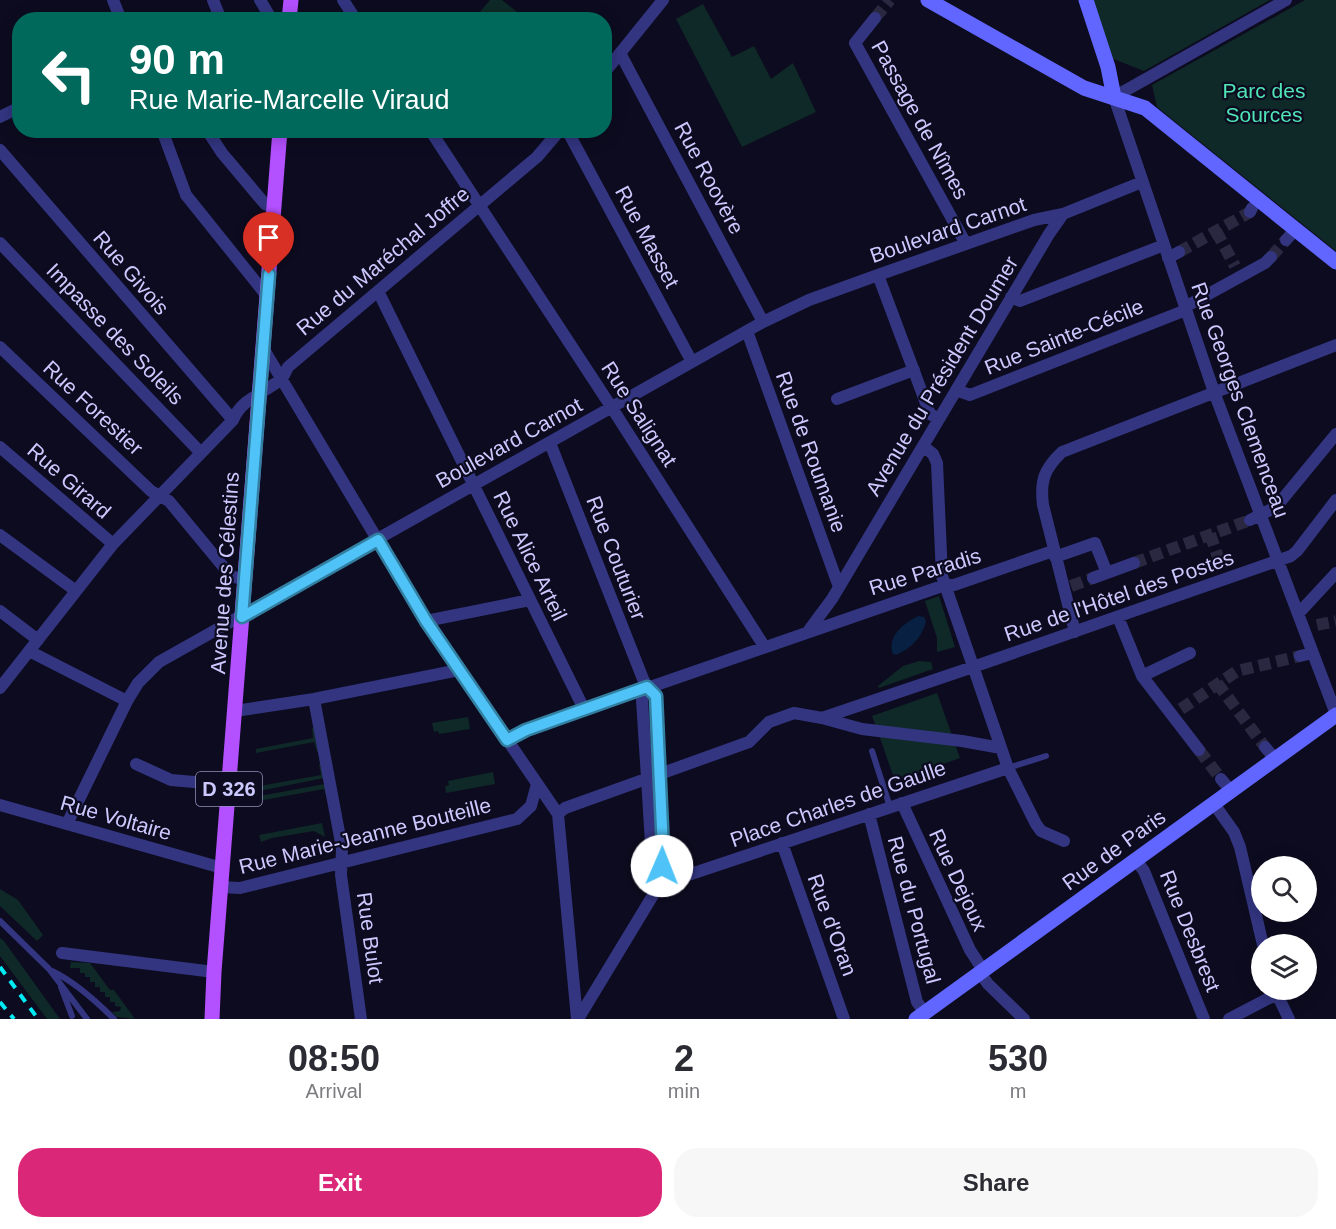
<!DOCTYPE html>
<meta charset="utf-8">
<style>
body{margin:0;font-family:Helvetica,sans-serif;background:#f7f7f7;color:#2b2b33;height:100vh;display:flex;flex-direction:column;font-size:22px;white-space:nowrap}
*{box-sizing:border-box;margin:0}
p{font-size:20px;color:#7c7c81}
.icon{flex:none;width:33px;height:33px;fill:none;stroke:currentColor;stroke-width:2;stroke-linecap:round;stroke-linejoin:round}
.map{position:relative;height:1019px;overflow:hidden}
.details{display:flex;flex-direction:column;background:#fff;flex:1}
.details>*{flex:none}
.banner{position:absolute;left:12px;top:12px;width:600px;height:126px;border-radius:24px;box-shadow:0 3px 15px #0003;background:#00695c;color:#fff;overflow:hidden}
.fabs{position:absolute;left:1251px;top:856px;display:grid;gap:12px}
.fabs a{display:grid;place-items:center;width:66px;height:66px;border-radius:50%;background:#fff;box-shadow:0 3px 15px #0003;font-size:30px}
.pin{position:absolute;display:grid;place-items:center;width:51px;height:51px;color:#fff;margin:-62px -26px;border-radius:50% 50% 50% 0;rotate:-45deg;box-shadow:0 0 6px #0007}
.pin .icon{rotate:45deg}
.me{position:absolute;width:66px;margin:-33px;rotate:1deg;stroke-linejoin:round;filter:drop-shadow(0 0 4px #0008)}
.turn{display:flex;align-items:center;gap:21px;height:126px;padding:0 18px;font-size:27px}
.turn .icon{width:78px;height:78px;stroke-width:2.5}
.turn b{display:block;font-size:42px;line-height:51px}
.eta{display:flex;justify-content:space-evenly;align-items:center;height:102px;text-align:center}
.eta b{font-size:36px;font-weight:800;line-height:42px}
.cta{display:flex;gap:12px;margin-top:auto;padding:12px 18px}
.cta a{flex:1;height:69px;border-radius:24px;background:#db2777;color:#fff;font-size:24px;font-weight:800;line-height:69px;text-align:center}
.cta a+a{background:#f7f7f7;color:#2b2b33}
.map>svg:first-child{display:block}
.green{fill:#0e2927}
.water{fill:#082041}
.lines{fill:none;stroke-linecap:round;stroke-linejoin:round}
.street-tunnel{stroke:#2a2841;stroke-width:12;stroke-dasharray:12 6;stroke-linecap:butt}
.lane{stroke:#333581;stroke-width:6}
.street{stroke:#333581;stroke-width:12}
.secondary{stroke:#6066ff;stroke-width:15}
.primary{stroke:#b350ff;stroke-width:15}
.rail{stroke:#00eaf4;stroke-width:4;stroke-dasharray:9 8;stroke-linecap:butt}
.route-casing{stroke:#337fa1;stroke-width:15}
.route{stroke:#4fc3f7;stroke-width:10}
.labels{text-anchor:middle;stroke-width:4.5;stroke-linejoin:round;paint-order:stroke}
.shield{fill:#0d0b1f;stroke:#9390bc;stroke-width:1.5}
.shield-label{font-size:20px;font-weight:bold;fill:#ccc9ff}
.park-label{font-size:21px;fill:#4fe5b7;stroke:#0d0b1f}
.street-label{font-size:21px;fill:#ccc9ff;stroke:#0d0b1f}
</style>
<div class="map">
<svg width="1336" height="1019" viewBox="0 0 1336 1019">
<rect width="100%" height="100%" fill="#0d0b1f"/>
<path class="green" d="M490,0H502L525,18L523,20L474,19Z
M1092,0H1270L1144,71L1111,58Z
M1305,0H1336V251L1157,107L1152,85Z
M703,4L732,57L754,46L771,79L793,63L816,112L742,147L676,19Z
M939,596L955,647L937,652V638L925,601Z
M919,661L931,662L933,669L879,688L878,686L903,666Z
M937,693L953,738L877,729L872,716Z
M468,717L470,729L439,734L438,731L434,732L432,723Z
M312,728H314L318,752H317L314,742L256,753V749L313,738Z
M879,735L954,741L960,758L895,781Z
M319,764H321L324,778L254,792V787L321,775Z
M493,772L495,784L446,793L445,786L449,785L448,781Z
M325,784L327,799L324,789L253,802L254,797Z
M322,823L325,837L314,831L272,838L261,842L259,835Z
M0,889L18,900L43,935L37,941L0,906Z
M0,938L4,941L60,1019H47L0,956Z
M71,962L90,963L110,990H114L135,1019L117,1017L112,1012L120,1011L121,1007L115,1006V1002H110V997H105V992H100V987H95V982H90V977H85V973H80V968H70Z"/>
<path class="water" d="M918,616L924,617L926,621C922,638 911,648 896,655L893,654C886,637 904,623 918,616Z"/>
<g class="lines">
<path class="street-tunnel" d="M875,18L890,0
M1216,231L1235,266
M1179,252L1250,212
M1271,257L1286,240
M1210,534L1222,569
M1134,563L1250,520
M1071,586L1093,578
M1317,625L1336,621
M1217,683L1265,747
M1181,709L1237,671L1300,656
M1199,750L1221,779"/>
<path class="lane" d="M872,751L890,807
M1008,768L1046,756
M0,921L49,969L87,1019
M52,971C75,982 96,1001 114,1019
M61,987L72,1016"/>
<path class="street" d="M113,0L121,20
M213,0L221,20
M260,0L272,20
M343,0L356,20
M1286,0L1114,97L1214,392L1336,714
M875,18L855,43L966,244
M620,53L763,322
M604,73L663,0
M0,117L20,107
M162,130L186,195L267,296
M207,130L222,153L265,204L274,209
M430,130L612,408L764,646
M567,130L692,362
M0,150L233,420
M1250,212L1252,208
M1286,240L1296,229
M0,243L201,453
M1168,258L1179,252
M878,275L930,414L939,419
M378,291L584,709
M1011,297L1020,301L1164,245
M1185,307L1265,263L1271,257
M747,331L839,587
M0,347L151,491L169,501L231,576L245,580
M263,348L426,621L558,814L577,1019
M956,390L970,395L1186,310
M837,399L914,370
M550,443L643,679L647,687L656,696L663,850L661,882L578,1019
M923,446L933,454L937,463L942,576L1008,768L1036,824L1041,831L1064,841
M0,447L113,544
M1250,520L1276,507L1336,434
M0,535L76,591
M1055,557L1095,543L1107,573
M1093,578L1134,563
M0,611L38,640
M1298,614L1336,573
M1118,617L1142,676L1199,750
M426,621L530,600
M809,630L832,599L1049,234L1063,214
M1075,632L1043,505C1040,481 1044,469 1062,452L1336,345
M29,651L127,701
M1300,656L1313,653
M1142,676L1190,653
M647,687L642,700L647,778L652,860L659,878
M0,688L113,544L233,420C241,399 264,393 280,380C284,377 286,371 288,367L537,157L560,130
M314,699L342,848L341,875L361,1019
M235,711L314,699L459,670
M822,718L862,729L962,741L1001,748
M506,740L526,730L945,585H954L1053,551
M1265,747L1275,759
M136,764L171,780L229,785
M1221,779L1231,791
M902,803L970,950L983,970
M1214,804L1234,832L1240,847L1263,945
M0,805L222,868
M558,814L565,808L749,742L769,722L794,713L822,718L973,667L1291,556L1297,551L1336,500
M869,814L917,1002L925,1013
M67,824L127,701L138,683L159,662L763,322L809,300L878,275L1034,220L1063,214L1142,182
M782,843L844,1019
M1136,860L1144,871L1204,1019
M661,882L682,877L1008,768
M221,887L240,888L517,819L531,806L537,784
M62,953L214,972
M980,973L988,984L1024,1019
M1275,990L1289,1019
M1229,1019L1277,994"/>
<path class="secondary" d="M928,0L1084,88L1145,108L1336,262
M1086,0L1108,67L1114,97
M916,1019L1336,715"/>
<path class="primary" d="M289,20L291,0
M212,1019L214,972L280,130"/>
<path class="rail" d="M0,967L38,1019
M0,1002L14,1019"/>
</g>
<g class="lines">
<g class="route-casing">
<path id="route" d="M269,274L242,617L378,540L426,621L507,740L526,730L647,687L656,696L663,850L662,866"/>
</g>
<use href="#route" class="route"/>
</g>
<g class="labels">
<rect class="shield" x="196" y="772" width="66" height="34" rx="4.5"/>
<g class="shield-label">
<text x="229" y="796">D 326</text>
</g>
<g class="park-label">
<text x="1264" y="98">Parc des<tspan x="1264" dy="24">Sources</tspan></text>
</g>
<g class="street-label">
<text transform="translate(920 120) rotate(61)" y="7">Passage de Nîmes</text>
<text transform="translate(709 178) rotate(62)" y="7">Rue Roovère</text>
<text transform="translate(948 230) rotate(-19)" y="7">Boulevard Carnot</text>
<text transform="translate(647 237) rotate(62)" y="7">Rue Masset</text>
<text transform="translate(383 261) rotate(-40)" y="7">Rue du Maréchal Joffre</text>
<text transform="translate(131 273) rotate(49)" y="7">Rue Givois</text>
<text transform="translate(115 334) rotate(46)" y="7">Impasse des Soleils</text>
<text transform="translate(1064 337) rotate(-22)" y="7">Rue Sainte-Cécile</text>
<text transform="translate(942 376) rotate(-59)" y="7">Avenue du Président Doumer</text>
<text transform="translate(1240 400) rotate(70)" y="7">Rue Georges Clemenceau</text>
<text transform="translate(93 408) rotate(43)" y="7">Rue Forestier</text>
<text transform="translate(639 414) rotate(57)" y="7">Rue Salignat</text>
<text transform="translate(509 443) rotate(-29)" y="7">Boulevard Carnot</text>
<text transform="translate(811 452) rotate(70)" y="7">Rue de Roumanie</text>
<text transform="translate(69 481) rotate(41)" y="7">Rue Girard</text>
<text transform="translate(530 556) rotate(64)" y="7">Rue Alice Arteil</text>
<text transform="translate(616 558) rotate(69)" y="7">Rue Couturier</text>
<text transform="translate(925 572) rotate(-17)" y="7">Rue Paradis</text>
<text transform="translate(225 573) rotate(-86)" y="7">Avenue des Célestins</text>
<text transform="translate(1119 596) rotate(-19)" y="7">Rue de l'Hôtel des Postes</text>
<text transform="translate(838 804) rotate(-19)" y="7">Place Charles de Gaulle</text>
<text transform="translate(116 818) rotate(16)" y="7">Rue Voltaire</text>
<text transform="translate(365 836) rotate(-14)" y="7">Rue Marie-Jeanne Bouteille</text>
<text transform="translate(1114 850) rotate(-36)" y="7">Rue de Paris</text>
<text transform="translate(958 880) rotate(65)" y="7">Rue Dejoux</text>
<text transform="translate(914 910) rotate(75)" y="7">Rue du Portugal</text>
<text transform="translate(832 925) rotate(70)" y="7">Rue d'Oran</text>
<text transform="translate(1190 931) rotate(68)" y="7">Rue Desbrest</text>
<text transform="translate(370 938) rotate(82)" y="7">Rue Bulot</text>
</g>
</g>
</svg>
<div class="fabs">
<a><svg class="icon" aria-label="search" viewBox="0 0 24 24"><circle cx="10" cy="10" r="6"/><path d="M15 15l6 6"/></svg></a>
<a><svg class="icon" aria-label="layers" viewBox="0 0 24 24"><path d="M12 4l9 5-9 5-9-5zM3 14l9 5 9-5"/></svg></a>
</div>
<div class="pin" style="left:269px;top:274px;background:#d93025"><svg class="icon" aria-label="arrive" viewBox="0 0 24 24"><path d="M6 21V4h12l-3 4 3 4H6"/></svg></div>
<svg class="me" style="left:662px;top:866px" viewBox="-20 -20 40 40"><circle r="19" fill="#fff"/><path d="M0-13L10 11 0 6-10 11z" fill="#4fc3f7"/></svg>
<div class="banner">
<div class="turn"><svg class="icon" aria-label="left" viewBox="0 0 24 24"><path d="M17 20v-9H6M10 6l-5 5 5 5"/></svg><div><b>90 m</b>Rue Marie-Marcelle Viraud</div></div>
</div>
</div>
<section class="details">
<div class="eta">
<div><b>08:50</b><p>Arrival</p></div>
<div><b>2</b><p>min</p></div>
<div><b>530</b><p>m</p></div>
</div>
<div class="cta"><a>Exit</a><a>Share</a></div>
</section>
